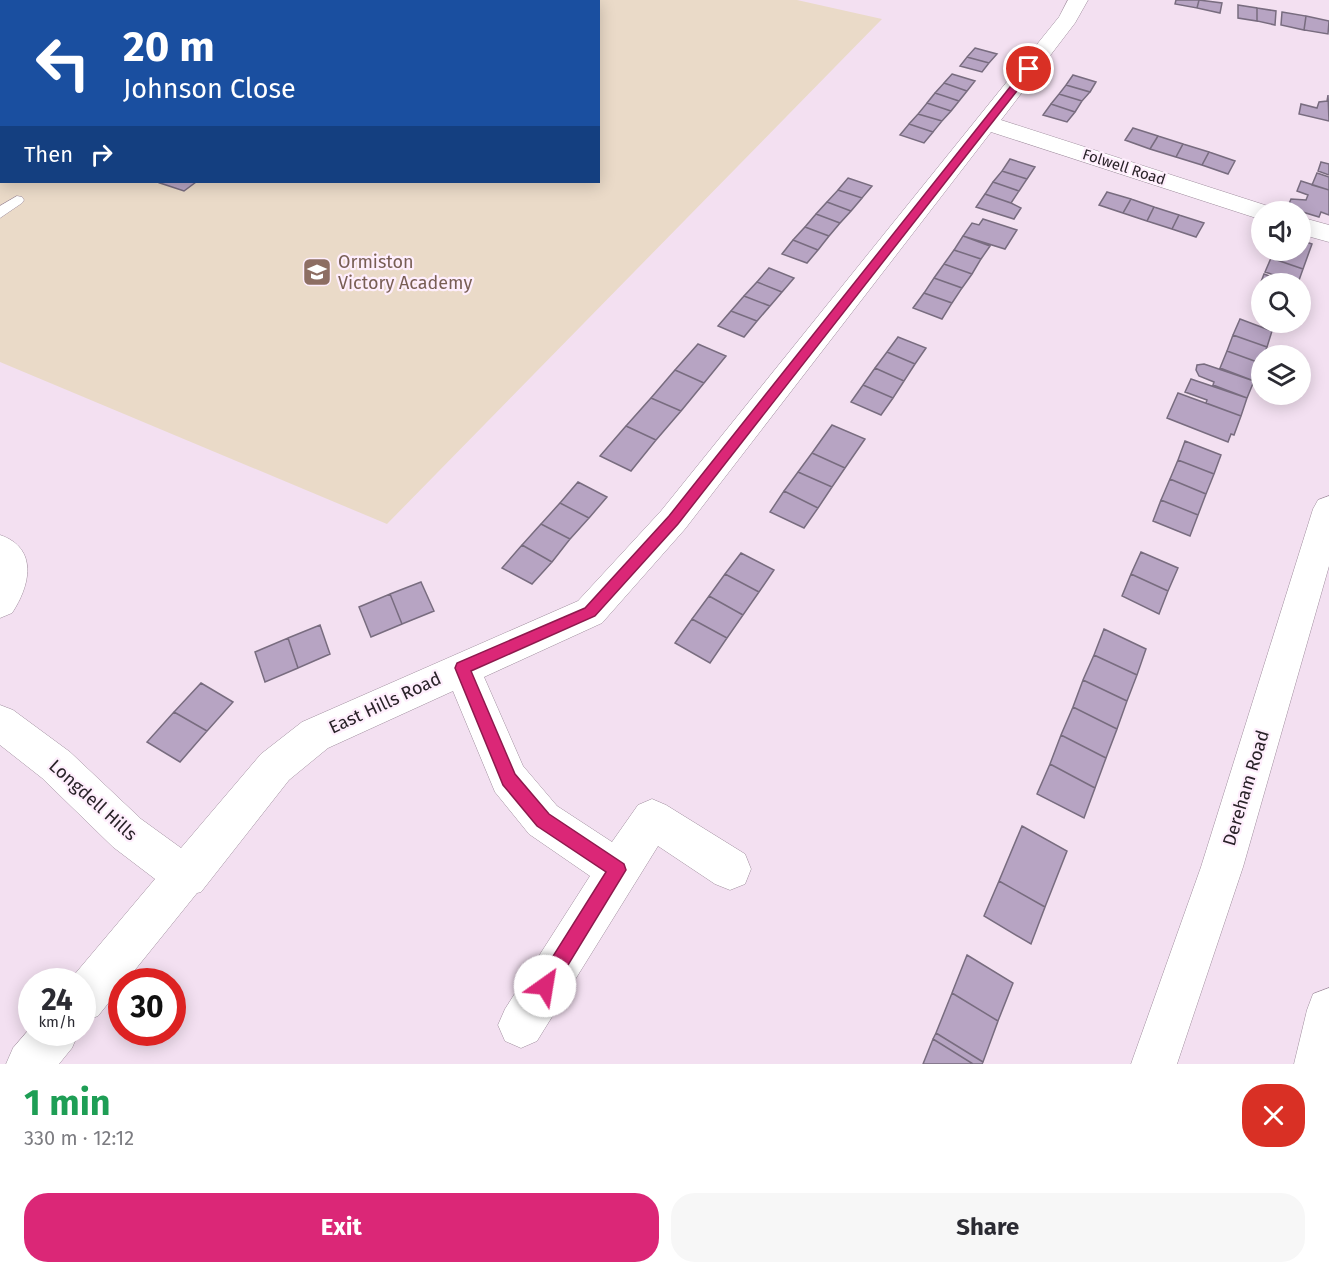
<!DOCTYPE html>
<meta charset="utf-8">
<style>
body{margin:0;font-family:"Fira Sans",sans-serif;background:#f7f7f7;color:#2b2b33;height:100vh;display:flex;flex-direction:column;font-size:22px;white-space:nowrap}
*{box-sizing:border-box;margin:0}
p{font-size:20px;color:#7c7c81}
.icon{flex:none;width:33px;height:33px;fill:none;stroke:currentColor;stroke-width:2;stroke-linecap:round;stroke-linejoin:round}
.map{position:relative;height:1064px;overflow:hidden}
.drawer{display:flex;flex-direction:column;background:#fff;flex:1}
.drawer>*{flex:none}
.top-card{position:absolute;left:0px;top:0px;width:600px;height:183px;box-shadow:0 3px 15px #0003;background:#1a4fa0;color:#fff;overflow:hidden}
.buttons{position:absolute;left:1251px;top:201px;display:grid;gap:12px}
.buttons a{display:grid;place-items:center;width:60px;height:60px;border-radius:50%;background:#fff;box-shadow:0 3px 15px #0003;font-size:30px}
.speed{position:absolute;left:18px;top:968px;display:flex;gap:12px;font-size:30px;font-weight:700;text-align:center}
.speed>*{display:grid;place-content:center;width:78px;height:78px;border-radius:50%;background:#fff;box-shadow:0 3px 15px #0003;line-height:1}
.speed small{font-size:15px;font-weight:400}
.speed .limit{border:9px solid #d22;background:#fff;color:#111}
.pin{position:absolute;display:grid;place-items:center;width:51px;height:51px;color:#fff;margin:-26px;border:3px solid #fff;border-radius:50%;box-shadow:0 2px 6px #0007}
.me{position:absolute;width:66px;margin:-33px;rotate:32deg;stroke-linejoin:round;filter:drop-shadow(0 0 4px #0008)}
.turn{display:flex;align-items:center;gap:21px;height:126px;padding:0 24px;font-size:27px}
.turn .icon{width:78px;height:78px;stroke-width:2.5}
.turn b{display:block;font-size:42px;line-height:51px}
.then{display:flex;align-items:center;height:57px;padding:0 24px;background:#0003;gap:12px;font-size:22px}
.round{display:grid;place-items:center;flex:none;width:63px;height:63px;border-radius:24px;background:#f7f7f7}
.headline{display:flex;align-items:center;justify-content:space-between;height:102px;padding:0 24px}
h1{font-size:36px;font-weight:700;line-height:45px;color:#1e9e55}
.cta{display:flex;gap:12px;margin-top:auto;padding:12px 24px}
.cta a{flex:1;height:69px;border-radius:24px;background:#db2777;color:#fff;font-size:24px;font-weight:700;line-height:69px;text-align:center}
.cta a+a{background:#f7f7f7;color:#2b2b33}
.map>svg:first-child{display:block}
.education{fill:#eadac8;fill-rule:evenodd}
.green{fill:#cdddc1}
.building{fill:#b7a4c3;stroke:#786c7f;stroke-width:1.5}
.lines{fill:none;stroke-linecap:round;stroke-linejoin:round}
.service-casing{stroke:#9f8d9d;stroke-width:1}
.minor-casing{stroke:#9f8d9d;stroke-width:1}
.trunk-casing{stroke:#9f8d9d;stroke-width:1}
.path{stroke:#887b87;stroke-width:2;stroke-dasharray:1 3;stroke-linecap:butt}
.service{fill:#fff;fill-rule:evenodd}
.minor{fill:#fff;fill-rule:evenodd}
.trunk{fill:#fff;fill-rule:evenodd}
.route{fill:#db2777;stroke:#8e194d;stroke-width:1.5}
.labels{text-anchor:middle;stroke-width:4.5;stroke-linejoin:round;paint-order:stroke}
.far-street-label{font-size:15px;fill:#292228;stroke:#feeefc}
.education-label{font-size:18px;fill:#785e54;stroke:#feeefc;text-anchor:start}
.street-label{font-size:18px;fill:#292228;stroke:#feeefc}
</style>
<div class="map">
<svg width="1329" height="1064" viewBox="0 0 1329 1064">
<rect width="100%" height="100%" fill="#f3e0f1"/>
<path class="education" d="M0,0H797L882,19L387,524L0,362ZM2,2H598V182H2Z"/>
<path class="green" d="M0,0H229L2,2L1,63Z"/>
<path class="building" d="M308,0H409L306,2Z
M1176,0H1199L1197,8L1175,4Z
M1199,0L1222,3L1220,13L1197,8Z
M1238,5L1257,8V21L1238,18Z
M1257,8L1276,11L1275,25L1257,21Z
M1282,12L1306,16L1304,30L1281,25Z
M1306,16L1329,21L1328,34L1304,30Z
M975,48L997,54L989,63L967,57Z
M967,57L989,63L982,72L960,66Z
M952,74L975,81L967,91L944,83Z
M1073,75L1096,82L1090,92L1066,85Z
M944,83L967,91L959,101L935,93Z
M1066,85L1090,92L1082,101L1059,94Z
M935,93L959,101L951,111L927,103Z
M1059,94L1082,101L1075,112L1051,104Z
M1328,95L1329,121L1299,114L1301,104L1317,108L1319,102L1327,101Z
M927,103L951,111L942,121L918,114Z
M1051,104L1075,112L1067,122L1043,115Z
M918,114L942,121L933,132L909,124Z
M909,124L933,132L924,143L900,135Z
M1133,128L1158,136L1150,149L1125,140Z
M1158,136L1183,144L1176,157L1150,149Z
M1183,144L1209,152L1202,165L1176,157Z
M1209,152L1235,161L1228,174L1202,165Z
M1010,159L1035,167L1027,179L1002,171Z
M1321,162L1329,164V175L1318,171Z
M1002,171L1027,179L1019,191L993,182Z
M1317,173L1329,177V190L1312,185Z
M848,178L872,186L862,198L838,190Z
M1301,181L1329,190V215L1321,212L1319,217L1296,210L1289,204L1291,199L1306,200L1308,195L1297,191Z
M162,182H196L184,191L160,183Z
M993,182L1019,191L1011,203L985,194Z
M838,190L862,198L851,211L827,202Z
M1107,192L1131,199L1123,213L1099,205Z
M985,194L1011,203L1021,208L1014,219L976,207Z
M1131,199L1154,207L1147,221L1123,213Z
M827,202L851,211L840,223L816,214Z
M1154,207L1179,215L1172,229L1147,221Z
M816,214L840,223L829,236L805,227Z
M1179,215L1204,223L1196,237L1172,229Z
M983,219L1017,230L1005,249L963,236L972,223L979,225Z
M805,227L829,236L818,250L793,240Z
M963,236L990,246L981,259L954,250Z
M793,240L818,250L807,263L782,254Z
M1300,240L1312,244L1303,269L1271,258L1274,250H1300Z
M954,250L981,259L972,274L944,264Z
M1271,258L1303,269L1298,283L1265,272Z
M944,264L972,274L962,288L934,278Z
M769,268L794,278L782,292L757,282Z
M1264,274L1291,284H1262V292L1258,290Z
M934,278L962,288L952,303L924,293Z
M757,282L782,292L770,306L744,296Z
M1258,290L1262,292V306L1253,303Z
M924,293L952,303L942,319L913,308Z
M744,296L770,306L757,321L731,311Z
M731,311L757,321L744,337L718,326Z
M1240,319L1272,331L1267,347L1233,335Z
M1233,335L1267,347L1260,363L1227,351Z
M898,337L926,348L915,364L887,352Z
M698,344L726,356L704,383L675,370Z
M1227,351L1260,363L1254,381L1220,368Z
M887,352L915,364L904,381L875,368Z
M1204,364L1254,381L1247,398L1213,385L1214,382L1199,376L1196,370L1197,365Z
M875,368L904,381L893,398L863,385Z
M675,370L704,383L681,411L651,398Z
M1191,379L1247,398L1241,416L1206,403L1207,400L1185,392Z
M863,385L893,398L881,415L851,402Z
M1178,393L1241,416L1234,435L1231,434L1228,442L1167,418Z
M651,398L681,411L656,440L626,426Z
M832,425L865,439L845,468L812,453Z
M626,426L656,440L631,471L600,456Z
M1185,441L1221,455L1214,474L1178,460Z
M812,453L845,468L832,487L798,472Z
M1178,460L1214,474L1206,494L1170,479Z
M798,472L832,487L818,508L784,491Z
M1170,479L1206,494L1198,515L1161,500Z
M578,482L607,497L589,518L560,503Z
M784,491L818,508L804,528L770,512Z
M1161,500L1198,515L1190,536L1153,521Z
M560,503L589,518L570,539L541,524Z
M541,524L570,539L552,562L522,545Z
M522,545L552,562L532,584L502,568Z
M1141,552L1178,568L1168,591L1131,574Z
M741,553L774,570L759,592L725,574Z
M725,574L759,592L743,615L709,596Z
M1131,574L1168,591L1159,614L1122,596Z
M421,582L434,611L402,624L390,594Z
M390,594L402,624L371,637L359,607Z
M709,596L743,615L727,638L692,619Z
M692,619L727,638L710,663L675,643Z
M320,625L330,654L298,668L288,638Z
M1104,629L1146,649L1137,675L1094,655Z
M288,638L298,668L265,682L255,652Z
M1094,655L1137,675L1127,701L1083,680Z
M1083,680L1127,701L1117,729L1073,707Z
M201,683L233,702L207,731L174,712Z
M1073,707L1117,729L1106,758L1061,735Z
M174,712L207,731L180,762L147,742Z
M1061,735L1106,758L1095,788L1050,764Z
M1050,764L1095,788L1084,818L1037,794Z
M1022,826L1067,851L1045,907L999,881Z
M999,881L1045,907L1031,944L984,916Z
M967,955L1013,983L998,1021L952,993Z
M952,993L998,1021L983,1062L936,1033Z
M936,1033L983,1062L982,1064H973L933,1039Z
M933,1039L973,1064H923Z"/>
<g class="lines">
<g class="service-casing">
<path id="service" d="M0,71L2,72V80L0,79Z
M0,105H2L0,114Z
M17,196L22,197L24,200L22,203L0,218V206Z"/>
</g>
<g class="minor-casing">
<path id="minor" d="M1068,0H1088L1075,23L1001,120L1271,207L1274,212H1262V220L1253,217L991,132L685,529L602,623L484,677L523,766L557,806L612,842L638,805L652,799L666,805L745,854L751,869L745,884L730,890L715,884L658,846L537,1041L521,1048L505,1041L498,1025L505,1009L590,876L529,834L495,792L453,691L328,748L289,780L201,892L197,893L126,981H122V986L98,1016L82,1022V981H69L155,879L113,847L42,778L0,745V705L13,710L70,752L141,819L181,848L261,754L302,722L578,601L661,511L1059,17Z
M1300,217L1329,225V242L1300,234Z
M1329,496V566L1243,867L1177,1064H1131L1201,867L1313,509L1318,500Z
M0,535C39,548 30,586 12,613L0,618Z
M32,1026V1032H79L72,1048L59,1064H6L13,1048Z"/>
</g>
<g class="trunk-casing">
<path id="trunk" d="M1329,988V1064H1294L1307,1010L1313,994Z"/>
</g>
<path class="path" d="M277,2L279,0"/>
<use href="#service" class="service"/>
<use href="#minor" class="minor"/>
<use href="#trunk" class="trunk"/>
</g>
<path class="route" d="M1026,67L1034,69L678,524L595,616L471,671L515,774L549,814L624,864L626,870L551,993L545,995L538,993L536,986L538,980L606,872L537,826L503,785L455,668L457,663L585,608L669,516Z"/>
<defs>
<g id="school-square" transform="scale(1.5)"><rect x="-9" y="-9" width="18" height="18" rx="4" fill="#8d6e63" stroke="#feeefc"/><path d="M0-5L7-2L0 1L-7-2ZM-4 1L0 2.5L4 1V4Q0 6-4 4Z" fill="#fff"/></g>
</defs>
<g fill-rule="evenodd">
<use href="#school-square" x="317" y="272"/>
</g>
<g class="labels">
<g class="far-street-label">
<text transform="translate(1124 167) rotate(18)" y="5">Folwell Road</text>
</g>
<g class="education-label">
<text x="338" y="268">Ormiston<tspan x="338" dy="21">Victory Academy</tspan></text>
</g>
<g class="street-label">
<text transform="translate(385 703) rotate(-25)" y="6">East Hills Road</text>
<text transform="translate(1246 788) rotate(-73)" y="6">Dereham Road</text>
<text transform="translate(93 800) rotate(42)" y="6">Longdell Hills</text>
</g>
</g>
</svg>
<div class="buttons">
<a><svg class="icon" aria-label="sound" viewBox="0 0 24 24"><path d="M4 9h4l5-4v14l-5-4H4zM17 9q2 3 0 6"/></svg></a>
<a><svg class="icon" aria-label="search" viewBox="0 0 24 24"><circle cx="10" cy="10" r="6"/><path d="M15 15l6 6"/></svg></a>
<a><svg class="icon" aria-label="layers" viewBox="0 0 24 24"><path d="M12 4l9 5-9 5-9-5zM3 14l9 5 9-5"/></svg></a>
</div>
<div class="speed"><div>24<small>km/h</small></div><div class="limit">30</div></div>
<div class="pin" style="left:1029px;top:69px;background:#d93025"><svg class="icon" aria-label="arrive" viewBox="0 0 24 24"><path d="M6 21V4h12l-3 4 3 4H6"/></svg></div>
<svg class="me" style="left:545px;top:986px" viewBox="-20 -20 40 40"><circle r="19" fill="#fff"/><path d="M0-13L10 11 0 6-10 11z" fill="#db2777"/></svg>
<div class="top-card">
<div class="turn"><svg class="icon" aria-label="left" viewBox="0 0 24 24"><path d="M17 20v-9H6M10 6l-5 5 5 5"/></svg><div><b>20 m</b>Johnson Close</div></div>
<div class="then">Then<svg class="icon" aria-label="right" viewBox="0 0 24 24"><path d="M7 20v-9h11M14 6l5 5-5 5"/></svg></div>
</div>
</div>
<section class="drawer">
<div class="headline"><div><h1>1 min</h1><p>330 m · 12:12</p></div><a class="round" style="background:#d93025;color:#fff"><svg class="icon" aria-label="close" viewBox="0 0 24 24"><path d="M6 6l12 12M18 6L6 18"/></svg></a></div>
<div class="cta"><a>Exit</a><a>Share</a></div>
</section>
